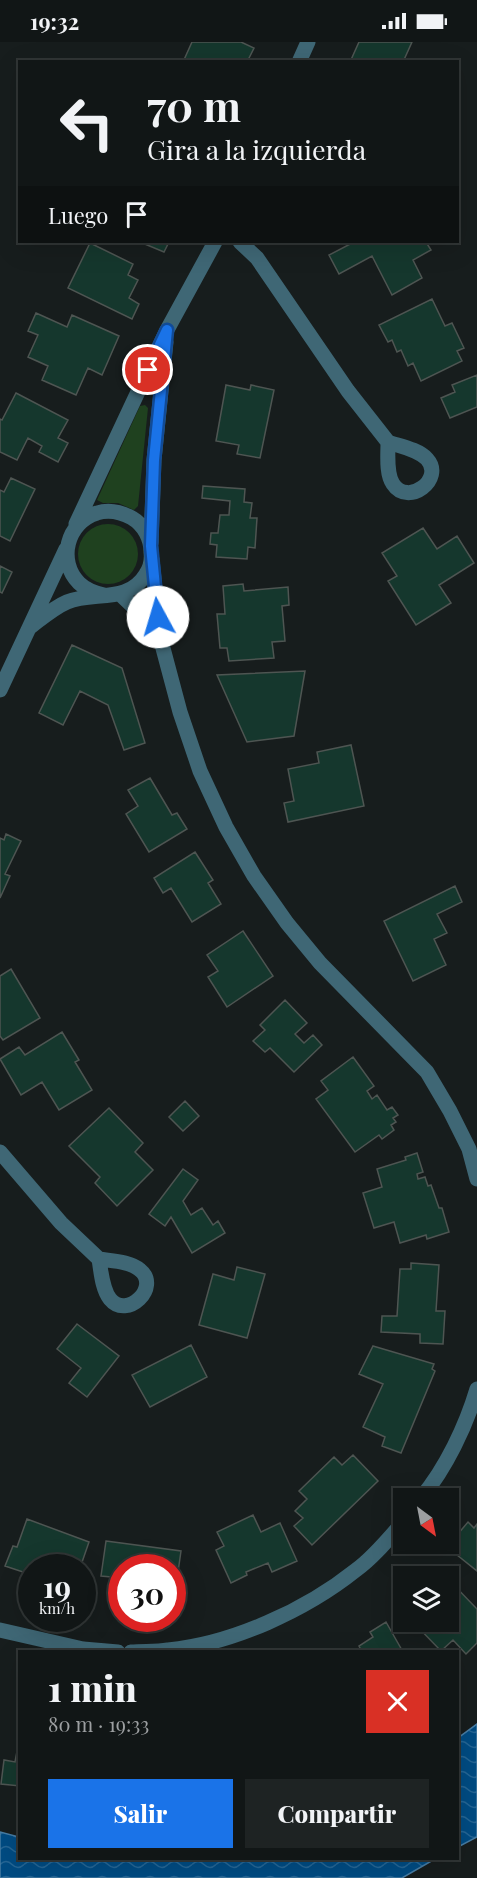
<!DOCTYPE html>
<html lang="es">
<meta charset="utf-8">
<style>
body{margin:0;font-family:"Playfair Display",serif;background:#1e2323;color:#f1f3f6;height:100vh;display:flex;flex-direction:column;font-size:22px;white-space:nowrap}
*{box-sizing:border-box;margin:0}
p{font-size:20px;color:#9c9fa1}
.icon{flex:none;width:33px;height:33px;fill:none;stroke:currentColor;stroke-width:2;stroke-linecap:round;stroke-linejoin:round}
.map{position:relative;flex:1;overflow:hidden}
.sheet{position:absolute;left:18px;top:1608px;width:441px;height:210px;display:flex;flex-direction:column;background:#111616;border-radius:0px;box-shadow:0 6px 24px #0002,0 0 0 2px #303535}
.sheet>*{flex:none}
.hud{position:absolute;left:18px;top:18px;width:441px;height:183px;border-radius:0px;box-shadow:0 6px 24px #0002,0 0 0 2px #303535;background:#111616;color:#f1f3f6;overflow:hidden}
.needle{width:39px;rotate:148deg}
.tools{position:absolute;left:393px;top:1446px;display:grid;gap:12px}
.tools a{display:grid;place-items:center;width:66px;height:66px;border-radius:0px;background:#111616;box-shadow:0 6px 24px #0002,0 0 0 2px #303535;font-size:30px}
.speed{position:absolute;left:18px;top:1512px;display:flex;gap:12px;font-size:30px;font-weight:700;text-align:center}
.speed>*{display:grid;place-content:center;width:78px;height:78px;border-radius:50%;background:#111616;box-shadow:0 6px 24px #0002,0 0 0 2px #303535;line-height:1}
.speed small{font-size:15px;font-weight:400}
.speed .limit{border:9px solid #d22;background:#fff;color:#111}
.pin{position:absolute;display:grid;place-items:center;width:51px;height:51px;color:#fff;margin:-26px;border:3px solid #fff;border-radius:50%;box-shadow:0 2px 6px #0007}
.me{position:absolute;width:66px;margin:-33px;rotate:354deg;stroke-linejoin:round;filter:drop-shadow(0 0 4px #0008)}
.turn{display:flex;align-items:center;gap:21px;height:126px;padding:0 30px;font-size:27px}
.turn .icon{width:78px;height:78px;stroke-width:2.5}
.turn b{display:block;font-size:42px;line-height:51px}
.then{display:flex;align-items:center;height:57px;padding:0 30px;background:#0003;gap:12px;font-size:22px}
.round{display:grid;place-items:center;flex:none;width:63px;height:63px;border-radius:0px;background:#1e2323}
.overview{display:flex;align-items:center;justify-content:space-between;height:102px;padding:0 30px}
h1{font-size:36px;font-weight:800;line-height:45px}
.cta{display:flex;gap:12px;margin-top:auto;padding:12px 30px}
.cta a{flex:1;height:69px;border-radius:0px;background:#1a73e8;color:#fff;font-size:24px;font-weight:800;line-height:69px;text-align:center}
.cta a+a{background:#1e2323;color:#f1f3f6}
.status{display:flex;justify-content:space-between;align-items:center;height:42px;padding:0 30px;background:#111616;direction:ltr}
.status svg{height:16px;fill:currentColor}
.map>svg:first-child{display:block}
.grass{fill:#1f411f}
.water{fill:url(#water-waves);stroke:#477ca3;stroke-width:1.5}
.building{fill:#15372d;stroke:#4e5552;stroke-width:1.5}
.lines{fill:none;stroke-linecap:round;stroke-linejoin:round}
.minor{stroke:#3f6775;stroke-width:15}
.route-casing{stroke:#114b97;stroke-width:15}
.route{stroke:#1a73e8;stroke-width:10}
</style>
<div class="status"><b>19:32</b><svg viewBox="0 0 49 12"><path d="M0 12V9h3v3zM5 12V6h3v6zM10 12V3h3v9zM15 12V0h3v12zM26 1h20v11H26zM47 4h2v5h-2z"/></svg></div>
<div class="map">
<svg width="477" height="1836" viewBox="0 0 477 1836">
<defs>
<pattern id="water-waves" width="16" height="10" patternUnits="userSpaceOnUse" patternTransform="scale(1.5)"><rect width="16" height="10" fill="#004b82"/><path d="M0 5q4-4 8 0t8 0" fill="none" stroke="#256594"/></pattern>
</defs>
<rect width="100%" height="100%" fill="#171d1d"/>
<path class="grass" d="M145,363L148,366L138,464L134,468L118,461H103L97,458L140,364Z
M78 512a30 30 0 1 1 60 0a30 30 0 1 1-60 0Z"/>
<path class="water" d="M477,1682V1795L458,1805V1696Z
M0,1790L19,1795L20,1816L435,1817L402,1836H0Z"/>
<path class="building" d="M192,0H241L254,6L247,20H183Z
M359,0H412L403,20H350Z
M140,200H169L164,210Z
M354,200H426L431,208L413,218L422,236L392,253L372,214L339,232L329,213Z
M90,201L133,222L128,233L138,238L129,256L139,262L132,277L68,246Z
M432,257L445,284L452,281L464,306L457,309L462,319L421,339L413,321L408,324L401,308L397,310L392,298L388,300L379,283Z
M36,271L67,285L72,273L119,294L102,333L88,326L76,353L42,338L48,324L28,315L38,293L28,289Z
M477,333V365L450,376L441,356L455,350L452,343Z
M226,343L250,348L251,343L274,348L260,416L237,412L239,403L216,399Z
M16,351L68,378L58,396L68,401L58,420L39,410L42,404L28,396L17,418L0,410V377L2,378Z
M11,436L35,447L10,499L0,494V448L4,450Z
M203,444L245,447L244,460L252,461L250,476H257L255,506L248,505L247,517L216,515L217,503L210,502L211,491H218L220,473H229L230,459L202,456Z
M423,486L437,507L457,494L474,521L439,543L451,561L416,583L388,539L397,534L382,511Z
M0,524L12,530L2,551L0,550Z
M243,542L244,549L288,545L289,563L282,564L285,599L272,600L274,616L229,619L227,606H220L217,572H225L223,544Z
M72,603L122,626L145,701L124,708L108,663L80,649L63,683L39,671Z
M305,629L294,694L247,700L217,633Z
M351,703L364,764L288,780L284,761L294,759L288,727L319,721L317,710Z
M150,736L172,773L177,771L187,787L149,810L126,772L138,764L128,748Z
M6,792L21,799L5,832L10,834L0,856V796L4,798Z
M195,810L213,838L208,841L221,862L192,880L171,846L163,851L154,836Z
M455,844L462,860L437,872L447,891L434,897L446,923L413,939L384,879Z
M243,889L273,934L227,965L208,935L218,929L207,913Z
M11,927L40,976L3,998L0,994V934Z
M285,958L307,981L295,992L304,1001L313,993L322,1003L294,1030L270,1006L265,1010L253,999L265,988L260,983Z
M62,990L79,1018L75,1020L92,1048L59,1068L42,1040L21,1053L0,1017L19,1005L25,1013Z
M353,1015L374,1044L367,1049L372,1057L377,1053L387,1068L392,1065L398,1073L393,1076L396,1080L391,1083L394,1088L382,1097L379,1093L355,1110L316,1057L328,1048L321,1039Z
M185,1059L199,1074L183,1089L169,1075Z
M109,1066L143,1101L135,1110L153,1128L117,1164L95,1141L100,1135L69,1104Z
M417,1111L423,1130L417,1132L418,1137L425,1135L428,1144L431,1143L439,1166H442L449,1190L427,1197L426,1193L400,1201L394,1180L374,1186L363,1151L382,1145L377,1127L406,1118L405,1115Z
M183,1127L198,1138L183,1159L191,1173L202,1166L213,1183L218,1179L225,1191L192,1211L171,1175L165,1184L149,1172Z
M411,1221L439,1223L436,1269H445L443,1302L420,1301V1292L381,1290L382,1274H397L400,1227H411Z
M237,1225L265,1232L247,1296L199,1283L213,1232L234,1238Z
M77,1282L119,1314L87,1355L69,1341L81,1326L57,1307Z
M191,1303L207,1335L150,1365L132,1333Z
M373,1304L434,1322L432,1327L435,1329L401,1411L382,1404L385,1395L363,1385L383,1342L359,1332Z
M353,1413L378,1439L312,1503L294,1484L303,1476L295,1469L307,1457L299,1449L334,1415L342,1423Z
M253,1473L261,1490L280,1481L297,1519L272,1530L268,1521L246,1530L247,1533L231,1541L216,1508L224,1504L217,1490Z
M27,1477L89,1500L80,1526H32V1533L5,1524L13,1504L17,1505Z
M468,1480L474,1486L477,1482V1529L447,1505Z
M106,1499L181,1509L176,1544L172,1543V1526H122V1536L101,1534Z
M450,1539L477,1567V1601L466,1612L453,1598L441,1609L413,1580H448V1541Z
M386,1580L403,1610H362L359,1604L373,1595L370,1590Z
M19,1699L20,1744L1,1742L4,1718L15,1720Z"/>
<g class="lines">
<path class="minor" d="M299,20L308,0
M240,200L257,216L348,349L388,400
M388,400C399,404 418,407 427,417C445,437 408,465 393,442C386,432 388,413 388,400Z
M76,482L167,288L215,200
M151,501L154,418L166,300
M152,517L160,595L180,670L200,729L226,785L254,834L287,881L320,921L427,1030L450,1069L469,1107L477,1137
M120,552L142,573L160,595
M29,586C41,577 53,566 67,560C94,549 128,562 146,532C150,526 152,518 151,510C151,497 144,483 132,476C121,470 109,467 97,471C67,480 57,519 79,541C86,548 95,551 104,553
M0,648L66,507
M0,1110L61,1181L99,1217
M99,1217C111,1219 130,1219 140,1228C161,1245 127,1278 110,1257C102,1247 101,1229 99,1217Z
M421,1456C446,1426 466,1384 477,1347
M0,1588L83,1607L118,1610
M131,1610C144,1609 156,1610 168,1608C232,1602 306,1568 356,1528C374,1515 389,1496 404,1479"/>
</g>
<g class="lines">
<g class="route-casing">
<path id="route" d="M148,328L167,288L154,418L151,504L158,575"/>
</g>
<use href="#route" class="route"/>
</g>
</svg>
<div class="tools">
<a><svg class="needle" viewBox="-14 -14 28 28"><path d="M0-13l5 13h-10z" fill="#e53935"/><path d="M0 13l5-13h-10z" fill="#9c9fa1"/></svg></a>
<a><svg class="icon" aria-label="layers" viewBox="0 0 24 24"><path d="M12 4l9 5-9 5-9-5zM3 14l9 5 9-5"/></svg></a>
</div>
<div class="speed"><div>19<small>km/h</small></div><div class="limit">30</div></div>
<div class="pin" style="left:148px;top:328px;background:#d93025"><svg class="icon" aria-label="arrive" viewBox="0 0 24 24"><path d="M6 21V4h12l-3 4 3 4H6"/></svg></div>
<svg class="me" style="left:158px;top:575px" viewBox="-20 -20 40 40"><circle r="19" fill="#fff"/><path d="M0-13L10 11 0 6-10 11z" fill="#1a73e8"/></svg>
<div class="hud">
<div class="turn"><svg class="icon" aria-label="left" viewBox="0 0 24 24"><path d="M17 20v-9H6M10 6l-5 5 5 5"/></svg><div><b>70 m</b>Gira a la izquierda</div></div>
<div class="then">Luego<svg class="icon" aria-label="arrive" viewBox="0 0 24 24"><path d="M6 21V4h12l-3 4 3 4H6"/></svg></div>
</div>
<section class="sheet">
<div class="overview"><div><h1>1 min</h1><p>80 m · 19:33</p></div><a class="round" style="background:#d93025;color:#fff"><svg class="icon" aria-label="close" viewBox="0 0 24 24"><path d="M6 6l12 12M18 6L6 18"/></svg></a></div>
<div class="cta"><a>Salir</a><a>Compartir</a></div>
</section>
</div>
